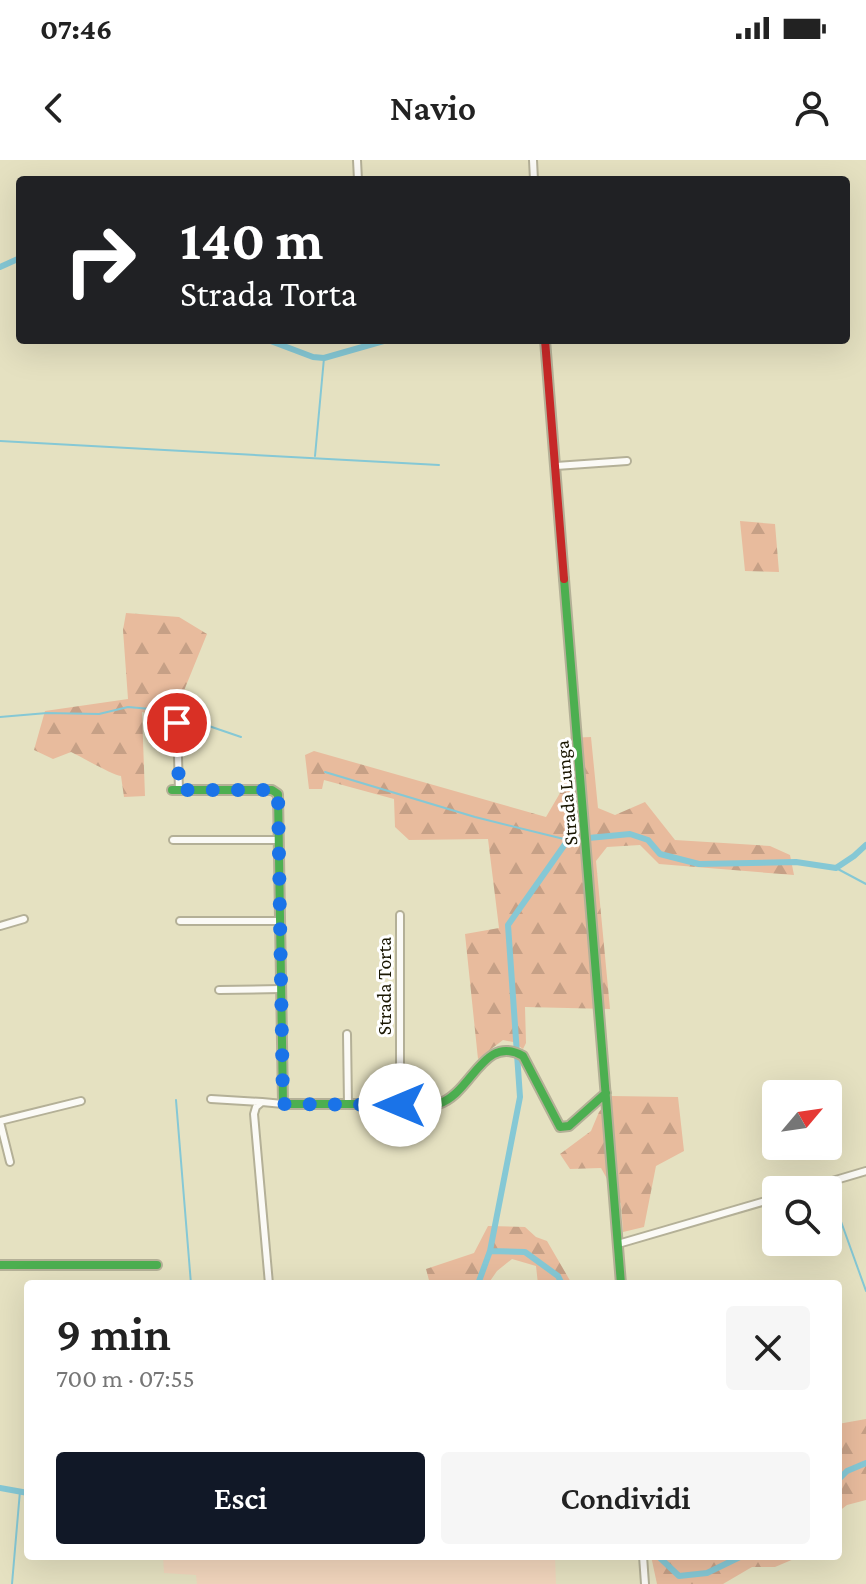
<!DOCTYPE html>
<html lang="it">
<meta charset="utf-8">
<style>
body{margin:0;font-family:"Crimson Pro",serif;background:#f6f6f6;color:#222;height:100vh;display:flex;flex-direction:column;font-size:30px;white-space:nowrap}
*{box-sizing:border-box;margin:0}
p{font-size:26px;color:#767676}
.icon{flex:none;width:44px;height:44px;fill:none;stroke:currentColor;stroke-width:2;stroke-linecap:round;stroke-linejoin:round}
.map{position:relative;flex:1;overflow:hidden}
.side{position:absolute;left:24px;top:1120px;width:818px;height:280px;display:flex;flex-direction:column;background:#fff;border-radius:8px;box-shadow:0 8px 32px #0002}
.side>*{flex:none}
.banner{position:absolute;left:16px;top:16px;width:834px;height:168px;border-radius:8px;box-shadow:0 8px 32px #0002;background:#202124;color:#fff;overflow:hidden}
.needle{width:52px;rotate:61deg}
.buttons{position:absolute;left:762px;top:920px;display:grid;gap:16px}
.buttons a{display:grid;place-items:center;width:80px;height:80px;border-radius:8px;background:#fff;box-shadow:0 8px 32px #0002;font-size:40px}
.pin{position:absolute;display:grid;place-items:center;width:68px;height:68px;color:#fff;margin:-34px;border:4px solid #fff;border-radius:50%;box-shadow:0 2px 8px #0007}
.me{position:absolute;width:88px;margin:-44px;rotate:270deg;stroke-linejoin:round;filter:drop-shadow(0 0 6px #0008)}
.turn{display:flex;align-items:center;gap:28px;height:168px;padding:0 32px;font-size:36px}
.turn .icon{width:104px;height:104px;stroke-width:2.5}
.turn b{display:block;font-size:56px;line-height:68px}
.round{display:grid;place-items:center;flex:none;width:84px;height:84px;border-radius:8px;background:#f6f6f6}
.overview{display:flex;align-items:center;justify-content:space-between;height:136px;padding:0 32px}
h1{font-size:48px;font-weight:600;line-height:60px}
.action{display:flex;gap:16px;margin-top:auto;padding:16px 32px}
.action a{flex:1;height:92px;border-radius:8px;background:#111827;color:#fff;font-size:32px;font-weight:600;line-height:92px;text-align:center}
.action a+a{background:#f6f6f6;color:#222}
.status{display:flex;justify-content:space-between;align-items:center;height:56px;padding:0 40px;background:#fff;direction:ltr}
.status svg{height:22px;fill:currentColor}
header{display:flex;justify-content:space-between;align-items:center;height:104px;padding:0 32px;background:#fff;font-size:36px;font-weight:600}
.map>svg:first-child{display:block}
.grass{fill:#f2d6bd}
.forest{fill:url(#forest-firs)}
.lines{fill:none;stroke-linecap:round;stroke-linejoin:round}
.stream{stroke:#85c8d5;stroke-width:2}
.canal{stroke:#85c8d5;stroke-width:6}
.street-casing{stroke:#b4b097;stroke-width:10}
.fast-casing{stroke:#b4b097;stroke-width:12}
.jam-casing{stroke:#b4b097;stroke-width:12}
.street{stroke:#fbfaf6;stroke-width:6}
.fast{stroke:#4caf50;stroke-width:8}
.jam{stroke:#c62828;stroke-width:8}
.route{stroke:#1a73e8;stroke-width:14;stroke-dasharray:0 25.2}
.labels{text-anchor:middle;stroke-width:6;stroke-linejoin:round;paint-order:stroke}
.street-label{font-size:20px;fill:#1a1702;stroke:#fff}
</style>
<div class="status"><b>07:46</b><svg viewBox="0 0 49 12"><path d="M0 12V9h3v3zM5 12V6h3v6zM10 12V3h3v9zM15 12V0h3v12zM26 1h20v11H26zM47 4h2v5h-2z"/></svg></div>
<header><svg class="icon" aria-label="back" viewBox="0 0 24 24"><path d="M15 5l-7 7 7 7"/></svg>Navio<svg class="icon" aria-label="person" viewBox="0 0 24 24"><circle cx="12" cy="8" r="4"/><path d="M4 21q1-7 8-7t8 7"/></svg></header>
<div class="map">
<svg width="866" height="1424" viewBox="0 0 866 1424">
<defs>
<pattern id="forest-firs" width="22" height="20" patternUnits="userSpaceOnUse" patternTransform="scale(2)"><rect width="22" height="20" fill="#e8bb9d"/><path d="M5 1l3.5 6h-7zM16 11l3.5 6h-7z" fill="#c6a086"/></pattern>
</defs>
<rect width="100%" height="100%" fill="#e5e1c1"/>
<path class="grass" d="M163,1396H555L556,1424H197L196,1415L164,1413Z"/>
<path class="forest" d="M740,361L775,364L779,412L745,411Z
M126,453L179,457L207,474L172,560L142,552L145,636L124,637L121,616C112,615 82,597 71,592L53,599L34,590L45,551L128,539L123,470Z
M591,577L598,648L615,655L645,642L675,680L770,686L790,695L794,715L659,704L640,685L607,687L596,701L610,849L525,847L526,883L523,889L513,882L503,880L478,899L465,774L499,768L488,679L409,680L395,667L394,639L324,620L322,629H309L305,595L314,591L546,657L560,633L566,578Z
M612,936L678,937L684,991L656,1006L644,1067L623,1072L621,1044L601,1008L570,1009L560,994L591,971L599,952Z
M488,1066L525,1067L536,1077L547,1081L572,1124H538L536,1106L512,1099L497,1111L488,1124H430L426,1109L474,1093Z
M866,1259V1340L847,1345L838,1352V1264Z
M651,1396H801L775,1407H752L723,1424H657Z"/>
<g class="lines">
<path class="stream" d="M0,281L439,305
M315,296L324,198
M0,557L47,553L99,554L128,547L162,550L241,577
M325,612L475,657L568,680
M836,708L866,724
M176,940L191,1124
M830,1031L866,1131
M12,1424L20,1331"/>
<path class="canal" d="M0,107L20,98
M268,180L313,197L324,198L387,180
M490,1091L520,937L508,765L568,680L630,674L648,680L660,694L699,704L796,702L836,708L854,696L866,685
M478,1124L490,1091L525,1092L558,1116L562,1124
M838,1320L847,1311L866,1303
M0,1328L28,1333
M658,1396L679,1416L707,1413L742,1396"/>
<g class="street-casing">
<path id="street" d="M357,0L358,20
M533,0L534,20
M556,306L627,301
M177,563L179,630
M173,680H279
M400,755V945
M180,761H281
M0,766L24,759
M219,830L281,829
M347,874L348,945
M211,939L262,942
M0,961L81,941
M0,962L10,1002
M802,1030L866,1011
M618,1084L776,1038
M269,1124L254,954L256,947L262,942L283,944
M643,1396L645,1424"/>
</g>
<g class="fast-casing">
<path id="fast" d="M564,419L621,1124
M172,630H272L278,634L283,944H438C472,934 483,873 523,896L560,967L569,966L606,933
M0,1105H157"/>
</g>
<g class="jam-casing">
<path id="jam" d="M545,180L564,419"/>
</g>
<use href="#street" class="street"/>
<use href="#fast" class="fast"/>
<use href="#jam" class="jam"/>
</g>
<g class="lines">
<path class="route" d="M177,563L179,630H272L278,634L283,944L400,945"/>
</g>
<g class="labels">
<g class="street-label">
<text transform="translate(566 633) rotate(-95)" y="7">Strada Lunga</text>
<text transform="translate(384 826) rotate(-90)" y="7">Strada Torta</text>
</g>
</g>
</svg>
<div class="buttons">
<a><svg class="needle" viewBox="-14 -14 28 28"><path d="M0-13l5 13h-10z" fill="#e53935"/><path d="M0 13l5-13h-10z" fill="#767676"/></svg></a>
<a><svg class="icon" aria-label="search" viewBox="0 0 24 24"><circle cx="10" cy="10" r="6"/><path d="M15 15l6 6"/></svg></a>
</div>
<div class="pin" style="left:177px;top:563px;background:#d93025"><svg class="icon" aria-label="arrive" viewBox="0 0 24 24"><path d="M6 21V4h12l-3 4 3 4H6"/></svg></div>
<svg class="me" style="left:400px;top:945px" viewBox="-20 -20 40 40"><circle r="19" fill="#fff"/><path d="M0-13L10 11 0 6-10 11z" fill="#1a73e8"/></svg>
<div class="banner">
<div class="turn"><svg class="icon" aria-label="right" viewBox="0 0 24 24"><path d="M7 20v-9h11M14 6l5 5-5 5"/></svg><div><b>140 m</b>Strada Torta</div></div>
</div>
<section class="side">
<div class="overview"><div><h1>9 min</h1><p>700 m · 07:55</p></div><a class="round"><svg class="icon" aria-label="close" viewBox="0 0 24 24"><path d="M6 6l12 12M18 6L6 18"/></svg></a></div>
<div class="action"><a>Esci</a><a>Condividi</a></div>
</section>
</div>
